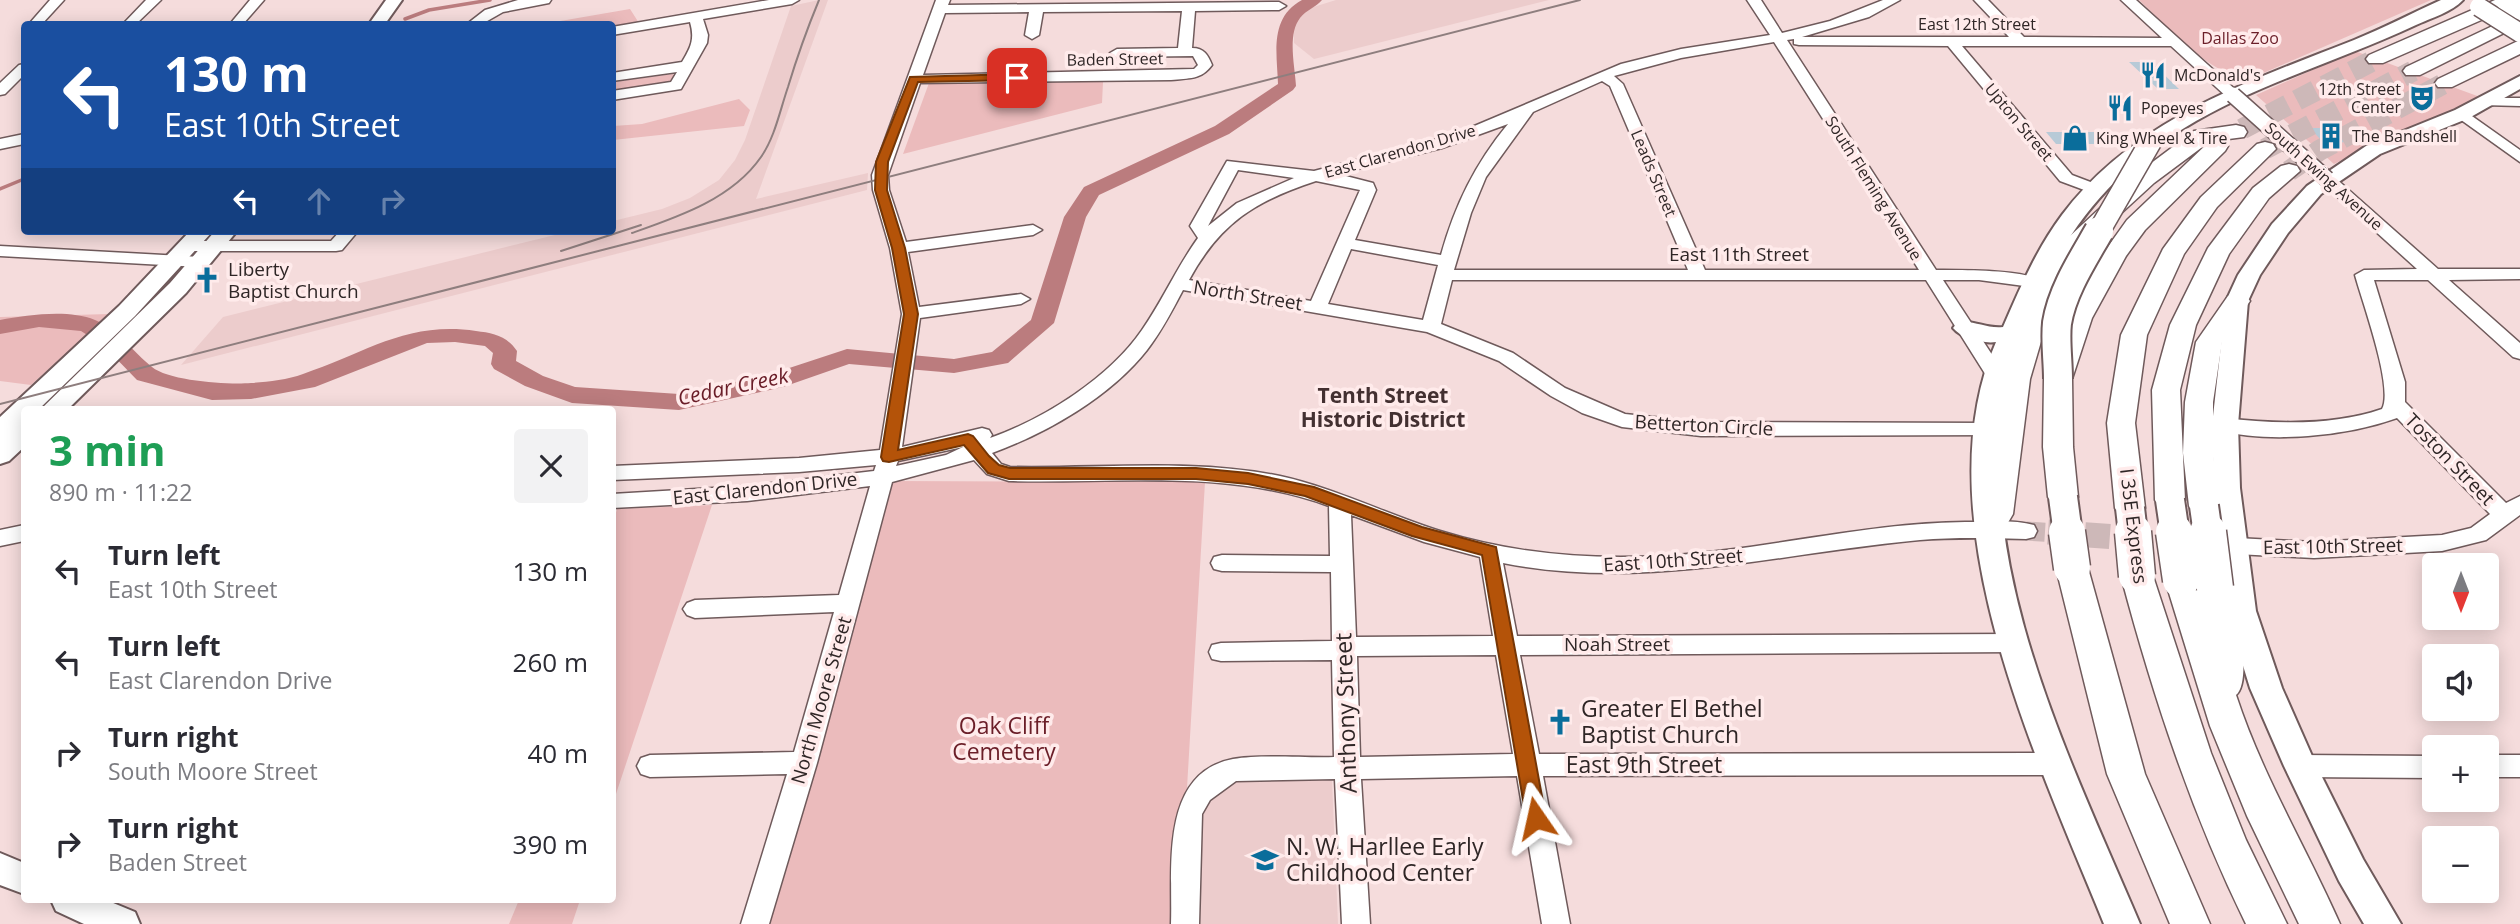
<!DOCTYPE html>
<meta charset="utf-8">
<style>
body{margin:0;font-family:"Open Sans",sans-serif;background:#f2f2f3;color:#2b2b33;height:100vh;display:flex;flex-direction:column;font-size:26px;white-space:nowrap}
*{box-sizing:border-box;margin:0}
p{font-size:23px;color:#7c7c81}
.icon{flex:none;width:38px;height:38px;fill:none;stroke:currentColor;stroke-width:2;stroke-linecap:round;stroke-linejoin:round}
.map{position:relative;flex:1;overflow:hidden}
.side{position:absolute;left:21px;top:406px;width:595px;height:497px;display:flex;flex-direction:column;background:#fff;border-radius:7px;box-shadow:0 4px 18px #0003}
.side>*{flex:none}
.hud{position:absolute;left:21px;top:21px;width:595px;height:214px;border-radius:7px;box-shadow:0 4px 18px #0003;background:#1a4fa0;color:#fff;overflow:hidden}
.needle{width:46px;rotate:180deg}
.buttons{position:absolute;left:2422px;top:553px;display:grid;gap:14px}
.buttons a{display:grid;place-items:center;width:77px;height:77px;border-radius:7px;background:#fff;box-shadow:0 4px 18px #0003;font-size:35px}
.pin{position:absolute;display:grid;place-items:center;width:60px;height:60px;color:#fff;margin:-30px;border-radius:14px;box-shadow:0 4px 10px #0006}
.me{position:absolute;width:77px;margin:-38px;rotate:349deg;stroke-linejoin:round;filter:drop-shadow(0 0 5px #0008)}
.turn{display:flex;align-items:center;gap:24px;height:147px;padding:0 28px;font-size:32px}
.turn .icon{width:91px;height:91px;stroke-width:2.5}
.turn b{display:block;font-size:49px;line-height:60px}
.lanes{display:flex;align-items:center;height:66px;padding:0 28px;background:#0003;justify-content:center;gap:35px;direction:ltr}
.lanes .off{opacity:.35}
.round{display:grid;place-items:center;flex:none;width:74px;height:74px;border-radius:7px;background:#f2f2f3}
.overview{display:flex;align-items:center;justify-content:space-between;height:119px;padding:0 28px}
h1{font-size:42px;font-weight:700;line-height:52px;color:#1e9e55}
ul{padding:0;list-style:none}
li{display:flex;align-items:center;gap:21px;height:91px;padding:0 28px}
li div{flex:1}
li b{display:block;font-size:26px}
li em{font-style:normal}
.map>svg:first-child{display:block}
.built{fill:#eccccc}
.green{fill:#ebbbbc}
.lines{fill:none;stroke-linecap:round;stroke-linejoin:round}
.stream{stroke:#bb7c7e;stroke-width:3.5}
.river{fill:#bb7c7e;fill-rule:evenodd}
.building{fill:#b7cad7}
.minor-tunnel-far1{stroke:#cdb8b8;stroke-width:19;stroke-dasharray:19 10;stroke-linecap:butt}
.minor-tunnel{stroke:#cdb8b8;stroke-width:25;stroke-dasharray:25 12;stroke-linecap:butt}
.highway-tunnel{stroke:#cdb8b8;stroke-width:21;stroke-dasharray:21 10;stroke-linecap:butt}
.minor-casing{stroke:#6f5a5b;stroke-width:3}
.major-casing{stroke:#6f5a5b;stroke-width:4}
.highway-casing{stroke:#6f5a5b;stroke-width:3}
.minor{fill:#fff;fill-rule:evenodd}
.major{fill:#fff;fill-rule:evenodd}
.highway{fill:#fff;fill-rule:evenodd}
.tram{stroke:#8e7e7e;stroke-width:2}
.minor-bridge-casing{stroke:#6f5a5b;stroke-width:18;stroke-linecap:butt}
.major-bridge-casing{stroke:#6f5a5b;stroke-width:21;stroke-linecap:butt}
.highway-bridge-far2-casing{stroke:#6f5a5b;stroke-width:24;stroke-linecap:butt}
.highway-bridge-far1-casing{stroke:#6f5a5b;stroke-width:32;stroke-linecap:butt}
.highway-bridge-casing{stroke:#6f5a5b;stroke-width:39;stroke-linecap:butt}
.minor-bridge{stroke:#fff;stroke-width:15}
.major-bridge{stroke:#fff;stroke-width:18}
.highway-bridge-far2{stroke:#fff;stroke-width:21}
.highway-bridge-far1{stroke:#fff;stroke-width:28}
.highway-bridge{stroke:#fff;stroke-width:36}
.route{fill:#b45309;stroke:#753606;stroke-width:2}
.labels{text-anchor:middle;stroke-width:7;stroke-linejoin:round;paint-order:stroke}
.far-street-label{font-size:16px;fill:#2f2626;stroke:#ffebeb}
.far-park-label{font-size:16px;fill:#6b1e28;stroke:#ffebeb}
.far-poi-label{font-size:16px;fill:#2f2626;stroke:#ffebeb;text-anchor:start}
.street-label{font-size:19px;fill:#2f2626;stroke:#ffebeb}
.poi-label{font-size:19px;fill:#2f2626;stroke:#ffebeb;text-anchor:start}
.water-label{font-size:21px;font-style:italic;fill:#691c27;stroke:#ffebeb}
.neighbourhood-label{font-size:21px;font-weight:bold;fill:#433031;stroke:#ffebeb}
.near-poi-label{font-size:23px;fill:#2f2626;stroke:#ffebeb;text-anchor:start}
.near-street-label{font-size:23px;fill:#2f2626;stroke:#ffebeb}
.near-park-label{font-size:23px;fill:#6b1e28;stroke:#ffebeb}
</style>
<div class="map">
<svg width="2520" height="924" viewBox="0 0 2520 924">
<rect width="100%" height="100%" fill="#f5dcdc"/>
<path class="built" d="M819,0H828L756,199L868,173L867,190L181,365L223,317L571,231H612L613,221L662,209L690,198L719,180L735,160L745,140L791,6Z
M1336,0H1549L1314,59L1294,43V13Z
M1237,779L1332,780L1338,924H1191L1197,796Z"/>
<path class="green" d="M2139,0H2431L2252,78C2216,82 2165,24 2139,0Z
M630,9L639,23L613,28L612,24H543Z
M2355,51L2371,57L2480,97L2461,109L2374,144L2334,164L2256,95Z
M673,74L676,78L673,83L613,93V82Z
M1103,82L1102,103L903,154L929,83Z
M739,99L750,110L744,126L613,140V126L642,124Z
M110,314L31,385L0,381V317Z
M889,481L1205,482L1179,924H755Z
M712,505L613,803L612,527L617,509Z
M519,900H580L572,924H509Z"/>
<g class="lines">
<path class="stream" d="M405,19L429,10L490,0
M0,189L24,179"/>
<path class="river" d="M1302,0H1322C1316,7 1306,10 1300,18C1287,35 1295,66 1296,86L1293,90L1229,134L1099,195L1086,217L1054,323L1008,363L954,373L849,364L783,387L679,410L572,403L525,386L494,369L491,364L493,353L485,346L455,342L427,343L315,387L251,399L212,400L137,380L104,346L81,331L39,327L0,334V320C28,315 68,309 95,320C119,330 133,352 152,367C169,381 228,385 251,383C267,382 287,380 303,374C366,353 406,321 476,331C493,333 507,336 517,351L516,361L543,376L575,387L679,394L768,375L847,349L954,359L992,352L1031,320L1064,217L1084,187L1215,126L1278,84C1277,53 1269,18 1302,0Z"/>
</g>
<path class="building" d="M2129,62H2151L2179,89H2158Z
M2310,128H2324L2344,133L2348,142L2328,143L2320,139Z
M2046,132H2094L2105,144H2056Z"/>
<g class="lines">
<path class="minor-tunnel-far1" d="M2026,531L2073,534"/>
<path class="minor-tunnel" d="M2048,532L2185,542"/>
<path class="highway-tunnel" d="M2242,129L2376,59
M2265,149L2413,71
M2289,171L2320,150L2445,83"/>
<g class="minor-casing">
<path id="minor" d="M50,0H64L42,24H29Z
M146,0H161L136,24H123Z
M250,0H264L243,24H230Z
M518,0H551L549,3L503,12L482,24H467L485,10Z
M769,0H799L792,4L703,19L708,35L707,43L681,89L612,100V91L671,82L677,72L612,81V73L682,62C691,47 695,39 690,22L612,35V27Z
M936,0H950L948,5L1279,2L1286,6L1279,10L1195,11L1192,48C1204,48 1208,55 1212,65C1201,80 1189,78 1171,80L920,83L888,175L889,190L906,242L1033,225L1042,230L1033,235L908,252L919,307L1021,294L1030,299L1021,304L920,318L902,447L982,428L989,430L992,435L990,438C1044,419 1109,378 1142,330C1163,300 1177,267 1198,238L1190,226L1227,161L1314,171L1453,135L1621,64L1681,49L1770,35L1747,0H1761L1782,33L1830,21L1883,0H1900L1869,17L1802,37H2009L1974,0H1988L2024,37L2162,38L2121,0H2136L2238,92L2240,95L2238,98H2228L2171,46H1962L2072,175L2101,186L2103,189L2095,194L2060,181L1948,46L1799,45L1794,44V39L1787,40L1936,270C1956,270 2030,269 2041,282L2032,287L1979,280H1943L2006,376L2003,380H1989L1926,280H1452L1441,324L1513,353L1565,388L1625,414L1701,422L1988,423L1995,425L1998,430L1995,435L1701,436L1622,427L1582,413L1551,396L1499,361L1427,332L1183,290C1172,311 1161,332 1147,350C1110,397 1047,433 992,453L1001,464L1010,467C1099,469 1192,458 1280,476C1335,488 1386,514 1440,531C1511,553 1586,560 1660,556C1762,551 1863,523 1965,522C1987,522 2013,519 2034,525L2037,531L2034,537L2026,539C1991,538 1955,537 1920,540C1780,553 1644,591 1503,563L1517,636L2015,634L2024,636L2027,643L2024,650L2015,652L1520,655L1539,754L2055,753L2064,756L2068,764L2064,772L2055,775L1543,776L1570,924H1542L1517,776L1361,779L1370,924H1342L1335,779L1236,781L1210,800L1202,814L1199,924H1171C1173,869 1159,773 1233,759C1259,754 1306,758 1334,757L1332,660L1221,661L1212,659L1209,652L1212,645L1221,643L1332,641L1331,572L1222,571L1214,569L1211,563L1214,557L1222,555L1330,556L1329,506C1227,468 1115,484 1009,481L987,474L974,460L892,482L817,763L769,924H741L787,774L650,777L641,774L637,766L641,758L650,755L794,752L834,612L695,618L687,615L683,609L687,603L695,600L839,595L870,486L747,501L612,508V494L747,486L874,471L876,465L799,472L612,480V466L799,458L880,450L902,314L890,248L873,190L872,175ZM1182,11L1178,48L1117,49L1110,53L1117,57L1193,56L1198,65L1194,69L923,75L945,13L1029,12L1025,35L1032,39L1039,35L1043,12ZM1774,42L1919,270H1705L1623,84L1614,76L1681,58ZM1602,81L1610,86L1688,270H1454L1471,213L1486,177L1533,112ZM1508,124C1475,164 1455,205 1441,255L1355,240L1376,190L1373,183L1338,174L1442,148ZM1238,170L1294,178L1237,203L1208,226ZM1316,181L1360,190L1311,301L1189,280C1220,223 1255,201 1316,181ZM1351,249L1438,265L1423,320L1328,304ZM963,447L946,455L896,466L898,461ZM1351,515L1424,542L1480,557L1493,636L1356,637ZM1496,655L1513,754L1360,757L1357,656Z
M24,64V75L5,94L0,95V83L19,65Z
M2487,98H2520V106L2482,105L2480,102L2482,99Z
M2462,109L2520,150V162L2457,117L2454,114L2457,111Z
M24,134V144L0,149V139Z
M2327,174L2333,176L2438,269H2520V279L2449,280L2520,343V359L2513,357L2428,280H2374L2405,382V402L2506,503L2520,496V515L2486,540L2442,551L2314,558L2218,553L2210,551L2207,545L2210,539L2218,537L2314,542L2442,535L2471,528L2490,514L2397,418C2347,436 2270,444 2218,430L2215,425L2218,420L2225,418C2276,424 2333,426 2382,409C2394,388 2362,301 2355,275L2364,270L2417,269L2321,182L2319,179Z
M340,231H358L342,250L336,251H190L181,246L190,241H331Z
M0,246L200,257L209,262L200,267L0,256Z
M24,525V541L0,546V530Z
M2300,755L2434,756V778L2300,777L2291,774L2287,766L2291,758Z
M2487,755H2520V777H2487Z"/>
</g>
<g class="major-casing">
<path id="major" d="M386,0H402L385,24H369Z
M2441,0H2463C2452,12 2431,18 2416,25C2344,59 2266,81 2196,121C2118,166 2068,223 2034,307C2025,330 2012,354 2007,379C1970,562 2070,759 2140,924H2104C2038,761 1920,516 1996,342C1983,344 1961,338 1953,328L1957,323C1972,319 1986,329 2003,327C2020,288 2036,250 2062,215C2134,119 2248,82 2354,40C2384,28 2412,13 2441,0Z
M2520,76V89L2469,118L2380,154L2321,194L2288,233L2260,275L2248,301L2238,425L2240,488L2256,611L2282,688L2316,765L2363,859L2401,924H2364L2339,881L2284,766L2250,688L2226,611L2214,488L2212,425L2226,301L2238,275L2272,224L2307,186L2366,146L2455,110Z
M190,231H213L135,316L38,410H24V422L21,425H24V447L9,461L0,464V417L119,306Z
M215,231H237L186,293L67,410H40L170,283Z
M0,853L24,863V894L0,885Z
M51,900H106L135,912L140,924H84L56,911Z"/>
</g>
<g class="highway-casing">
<path id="highway" d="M2495,0L2520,1L2518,4L2383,63H2369L2366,59L2369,55Z
M2520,13V25L2420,75H2406L2403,71L2406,67Z
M2520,40V54L2452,87H2438L2435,83L2438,79Z
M2236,125L2244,127L2247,132L2244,137L2221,140L2228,146L2225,151L2145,230L2126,256L2092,318L2072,379L2073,447L2078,497L2074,504L2063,508L2052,504L2048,497L2043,447L2044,379L2066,318L2102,255L2127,220L2209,142L2154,183L2080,251L2047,321L2030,379L2013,514L1999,538L1988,541L1977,538L1972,530L1983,513L2002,379L2021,321L2057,248L2138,173L2194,131Z
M2265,142L2273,144L2276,149L2217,207L2184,254L2147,335L2135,423L2145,508L2141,516L2130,519L2119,516L2115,508L2107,423L2121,335L2163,249L2201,197L2257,144Z
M2289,164L2297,166L2300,171L2269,198L2229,254L2196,325L2180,390L2185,500L2181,507L2170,511L2159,507L2155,500L2152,390L2170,325L2208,248L2253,188L2281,166Z
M2237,293L2246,296L2250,301L2222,342L2213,402V453L2219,506L2215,514L2204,517L2193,514L2189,506L2183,453L2185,402L2196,342L2228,296Z
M2072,556L2083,560L2088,568L2145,774L2210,924H2170L2107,774L2056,568L2061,560Z
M2137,564L2148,568L2153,576L2211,753L2246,840L2287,924H2246C2191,812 2153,696 2121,576L2126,568Z
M2181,568L2193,572L2199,587L2203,579L2215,576L2227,579C2237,598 2253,681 2236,695C2262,775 2306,847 2340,924H2299L2247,816L2210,726L2165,580L2169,572Z"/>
</g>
<use href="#minor" class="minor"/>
<use href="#major" class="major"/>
<use href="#highway" class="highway"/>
<path class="tram" d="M632,233C678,217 732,199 761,157C775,137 780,110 788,87C797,57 807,29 819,0
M561,251L641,225
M0,404L1580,0"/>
<g class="minor-bridge-casing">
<path id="minor-bridge" d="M2233,95L2327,179"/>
</g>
<g class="major-bridge-casing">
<path id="major-bridge" d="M2504,0L2520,10
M2479,7L2520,33"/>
</g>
<g class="highway-bridge-far2-casing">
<path id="highway-bridge-far2" d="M2098,233L2151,141"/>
</g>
<g class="highway-bridge-far1-casing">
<path id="highway-bridge-far1" d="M2058,379C2058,360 2055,341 2057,323C2062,291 2083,259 2099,231
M2063,497L2068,534
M2170,500L2175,534
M2204,506L2208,534
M2130,508L2133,534"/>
</g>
<g class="highway-bridge-casing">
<path id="highway-bridge" d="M2067,532L2072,568
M2133,532L2137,576
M2174,532L2181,580
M2208,532L2215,588"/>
</g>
<use href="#minor-bridge" class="minor-bridge"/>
<use href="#major-bridge" class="major-bridge"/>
<use href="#highway-bridge-far2" class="highway-bridge-far2"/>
<use href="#highway-bridge-far1" class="highway-bridge-far1"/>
<use href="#highway-bridge" class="highway-bridge"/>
</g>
<path class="route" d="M1017,74L1022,78L1021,80L918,82L888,162L887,190L905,248L918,314L898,450L968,434L973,436L989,456L999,465L1010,468H1196L1248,473L1314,487L1422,527L1496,547L1546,818L1543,824L1536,827L1529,824L1526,818L1482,555L1412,536L1305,496L1248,484L1196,479H1009L988,473L964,445L889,462L883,461L881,457L904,314L892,248L875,190L876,162L910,77Z"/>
<defs>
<g id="restaurant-bare" transform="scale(2.1)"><path d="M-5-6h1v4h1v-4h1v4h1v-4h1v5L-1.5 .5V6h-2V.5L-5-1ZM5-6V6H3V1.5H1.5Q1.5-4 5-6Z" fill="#0a6d9b" stroke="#ffebeb" stroke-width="2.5" paint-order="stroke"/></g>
<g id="theatre-bare" transform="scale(2.1)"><path d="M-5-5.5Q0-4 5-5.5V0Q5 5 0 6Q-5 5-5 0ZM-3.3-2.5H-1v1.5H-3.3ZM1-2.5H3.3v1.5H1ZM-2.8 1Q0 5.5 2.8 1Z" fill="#0a6d9b" stroke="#ffebeb" stroke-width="2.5" paint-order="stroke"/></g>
<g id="building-bare" transform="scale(2.1)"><path d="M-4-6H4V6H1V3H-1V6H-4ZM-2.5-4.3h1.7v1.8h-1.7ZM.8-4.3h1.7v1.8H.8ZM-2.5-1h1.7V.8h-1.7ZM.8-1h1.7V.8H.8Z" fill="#0a6d9b" stroke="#ffebeb" stroke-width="2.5" paint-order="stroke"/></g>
<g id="shop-bare" transform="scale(2.1)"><path d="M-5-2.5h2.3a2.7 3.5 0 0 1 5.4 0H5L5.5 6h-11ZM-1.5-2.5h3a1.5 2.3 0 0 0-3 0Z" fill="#0a6d9b" stroke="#ffebeb" stroke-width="2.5" paint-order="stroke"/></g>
<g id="church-bare" transform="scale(2.1)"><path d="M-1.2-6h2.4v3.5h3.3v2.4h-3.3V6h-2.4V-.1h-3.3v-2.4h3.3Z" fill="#0a6d9b" stroke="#ffebeb" stroke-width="2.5" paint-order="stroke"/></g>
<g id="school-bare" transform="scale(2.1)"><path d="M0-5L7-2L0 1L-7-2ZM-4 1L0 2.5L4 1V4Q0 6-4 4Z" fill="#0a6d9b" stroke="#ffebeb" stroke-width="2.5" paint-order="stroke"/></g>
</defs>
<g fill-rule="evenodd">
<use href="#restaurant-bare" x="2153" y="75"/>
<use href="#theatre-bare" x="2422" y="98"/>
<use href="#restaurant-bare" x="2120" y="108"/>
<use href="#building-bare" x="2331" y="136"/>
<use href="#shop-bare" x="2075" y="138"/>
<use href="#church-bare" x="207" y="280"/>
<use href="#church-bare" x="1560" y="722"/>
<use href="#school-bare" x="1265" y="860"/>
</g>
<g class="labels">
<g class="far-street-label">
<text x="1977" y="30">East 12th Street</text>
<text transform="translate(1115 59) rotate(-1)" y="6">Baden Street</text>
<text transform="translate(2019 122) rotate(50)" y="6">Upton Street</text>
<text transform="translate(1400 151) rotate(-16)" y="6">East Clarendon Drive</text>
<text transform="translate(1654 173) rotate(67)" y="6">Leads Street</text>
<text transform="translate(2324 176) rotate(42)" y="6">South Ewing Avenue</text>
<text transform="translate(1874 188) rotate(58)" y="6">South Fleming Avenue</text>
</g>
<g class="far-park-label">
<text x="2240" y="44">Dallas Zoo</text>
</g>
<g class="far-poi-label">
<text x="2174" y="81">McDonald's</text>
<text x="2401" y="95" text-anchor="end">12th Street<tspan x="2401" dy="18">Center</tspan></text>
<text x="2141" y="114">Popeyes</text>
<text x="2352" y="142">The Bandshell</text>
<text x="2096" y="144">King Wheel &amp; Tire</text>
</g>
<g class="street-label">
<text x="1739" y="261">East 11th Street</text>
<text transform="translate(1248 295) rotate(9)" y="7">North Street</text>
<text transform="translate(1704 425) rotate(3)" y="7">Betterton Circle</text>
<text transform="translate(2450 459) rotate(46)" y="7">Toston Street</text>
<text transform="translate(765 488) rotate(-6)" y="7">East Clarendon Drive</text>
<text transform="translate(2134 526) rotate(83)" y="7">I 35E Express</text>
<text transform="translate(2333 546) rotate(-1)" y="7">East 10th Street</text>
<text transform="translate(1673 560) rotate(-4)" y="7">East 10th Street</text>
<text x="1617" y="651">Noah Street</text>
<text transform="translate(821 700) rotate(-74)" y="7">North Moore Street</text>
</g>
<g class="poi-label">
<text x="228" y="276">Liberty<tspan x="228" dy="22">Baptist Church</tspan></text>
</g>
<g class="water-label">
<text transform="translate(733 387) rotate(-12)" y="7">Cedar Creek</text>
</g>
<g class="neighbourhood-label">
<text x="1383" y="403">Tenth Street<tspan x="1383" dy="24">Historic District</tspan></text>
</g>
<g class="near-poi-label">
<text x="1581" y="717">Greater El Bethel<tspan x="1581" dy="26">Baptist Church</tspan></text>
<text x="1286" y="855">N. W. Harllee Early<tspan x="1286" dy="26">Childhood Center</tspan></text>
</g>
<g class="near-street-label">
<text transform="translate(1346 713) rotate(-92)" y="8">Anthony Street</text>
<text x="1644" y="773">East 9th Street</text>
</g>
<g class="near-park-label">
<text x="1004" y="734">Oak Cliff<tspan x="1004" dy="26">Cemetery</tspan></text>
</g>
</g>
</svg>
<div class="buttons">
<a><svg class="needle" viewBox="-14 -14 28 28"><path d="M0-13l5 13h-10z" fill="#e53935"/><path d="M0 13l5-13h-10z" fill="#7c7c81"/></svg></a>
<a><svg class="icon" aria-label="sound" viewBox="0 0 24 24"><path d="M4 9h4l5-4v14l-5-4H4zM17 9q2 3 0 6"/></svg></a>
<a>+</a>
<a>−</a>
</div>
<div class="pin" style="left:1017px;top:78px;background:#d93025"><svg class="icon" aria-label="arrive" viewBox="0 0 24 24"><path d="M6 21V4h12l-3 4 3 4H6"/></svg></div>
<svg class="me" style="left:1536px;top:818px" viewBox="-20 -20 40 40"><path d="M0-17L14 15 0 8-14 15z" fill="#b45309" stroke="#fff" stroke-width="4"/></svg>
<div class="hud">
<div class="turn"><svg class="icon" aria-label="left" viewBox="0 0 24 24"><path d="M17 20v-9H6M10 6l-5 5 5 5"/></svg><div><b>130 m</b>East 10th Street</div></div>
<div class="lanes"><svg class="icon" aria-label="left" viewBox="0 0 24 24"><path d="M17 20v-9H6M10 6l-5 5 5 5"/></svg><svg class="icon off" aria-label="ahead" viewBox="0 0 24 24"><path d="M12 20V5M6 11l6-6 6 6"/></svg><svg class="icon off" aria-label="right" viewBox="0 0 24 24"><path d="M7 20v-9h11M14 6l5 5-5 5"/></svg></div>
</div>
<section class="side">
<div class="overview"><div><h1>3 min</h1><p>890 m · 11:22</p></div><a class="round"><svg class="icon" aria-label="close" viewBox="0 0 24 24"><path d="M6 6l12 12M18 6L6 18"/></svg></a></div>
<ul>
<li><svg class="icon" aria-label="left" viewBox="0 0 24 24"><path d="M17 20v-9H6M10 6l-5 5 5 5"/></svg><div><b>Turn left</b><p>East 10th Street</p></div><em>130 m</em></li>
<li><svg class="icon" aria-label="left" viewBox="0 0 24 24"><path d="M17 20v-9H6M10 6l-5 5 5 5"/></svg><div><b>Turn left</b><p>East Clarendon Drive</p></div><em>260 m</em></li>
<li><svg class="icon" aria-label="right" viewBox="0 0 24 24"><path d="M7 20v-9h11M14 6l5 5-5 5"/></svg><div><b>Turn right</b><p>South Moore Street</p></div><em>40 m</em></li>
<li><svg class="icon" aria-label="right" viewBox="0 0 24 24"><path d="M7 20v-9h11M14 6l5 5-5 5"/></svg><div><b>Turn right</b><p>Baden Street</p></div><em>390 m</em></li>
</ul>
</section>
</div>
